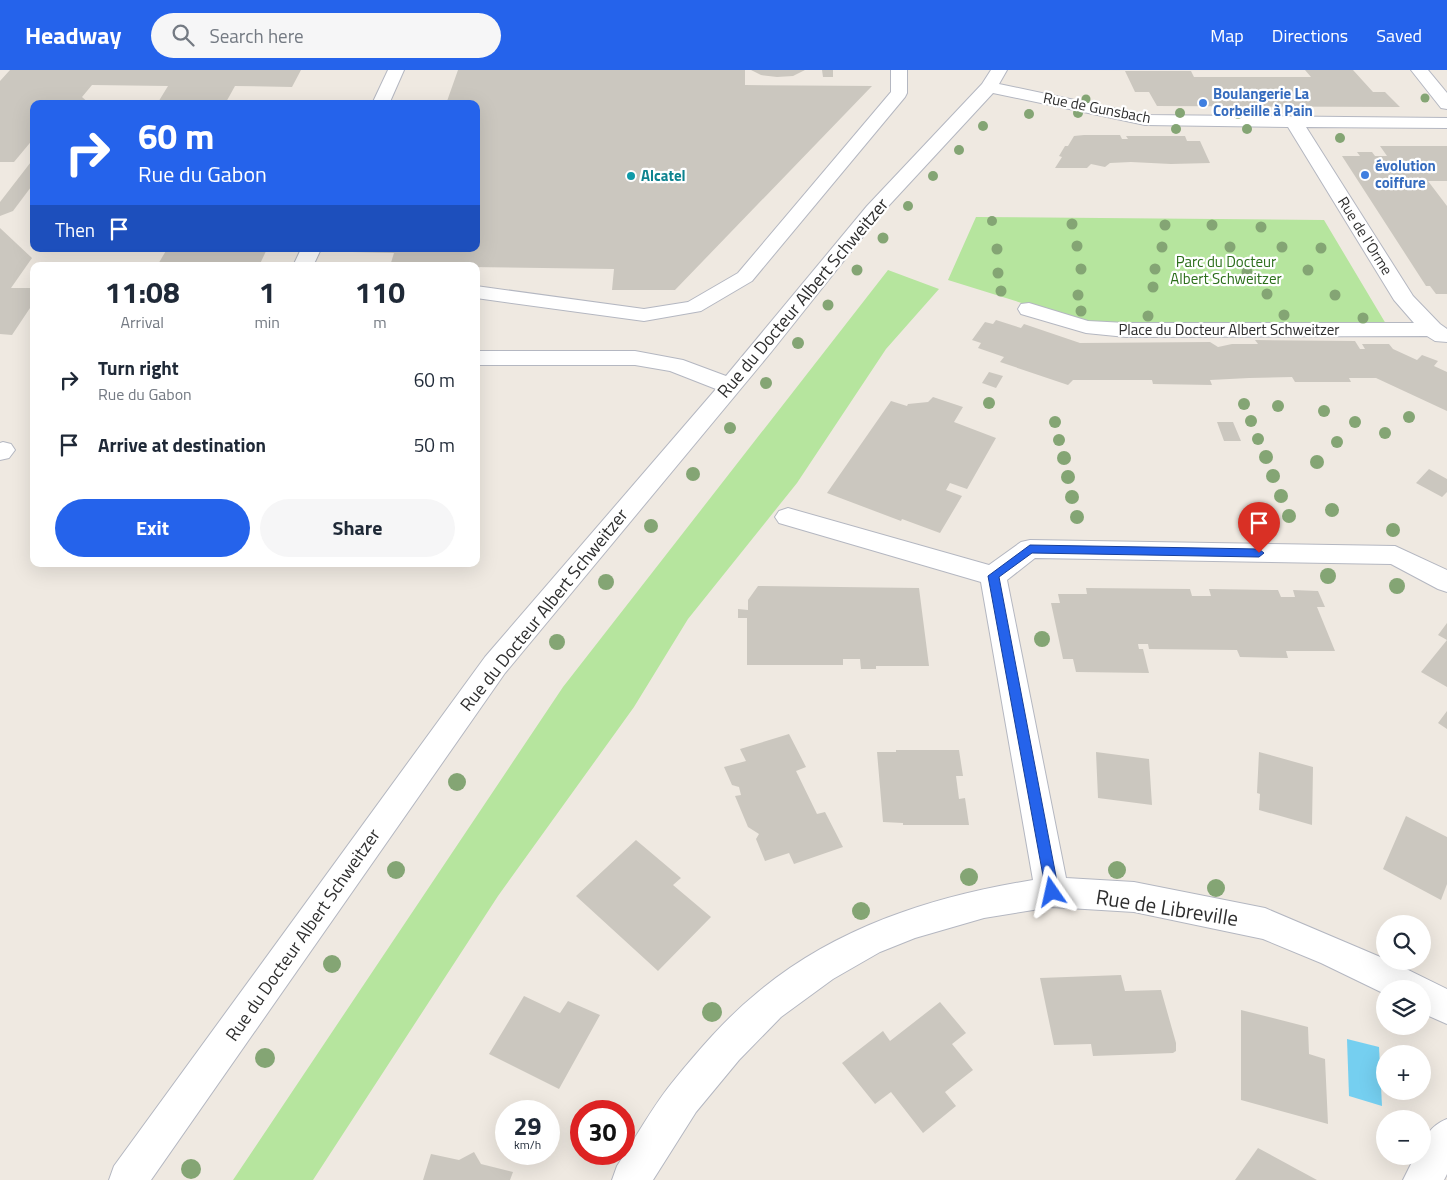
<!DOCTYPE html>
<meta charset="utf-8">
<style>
body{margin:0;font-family:"Titillium Web",sans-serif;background:#f6f6f7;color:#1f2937;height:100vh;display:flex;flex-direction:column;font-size:19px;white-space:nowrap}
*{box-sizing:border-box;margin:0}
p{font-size:16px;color:#747a83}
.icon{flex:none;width:28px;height:28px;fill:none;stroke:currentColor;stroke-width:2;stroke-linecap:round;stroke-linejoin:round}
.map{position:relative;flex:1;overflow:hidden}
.drawer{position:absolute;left:30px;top:192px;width:450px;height:305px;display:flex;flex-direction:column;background:#fff;border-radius:10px;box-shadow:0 5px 20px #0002}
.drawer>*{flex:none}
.top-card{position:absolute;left:30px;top:30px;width:450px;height:152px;border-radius:10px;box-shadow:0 5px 20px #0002;background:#2563eb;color:#fff;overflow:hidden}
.controls{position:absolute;left:1376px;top:845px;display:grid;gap:10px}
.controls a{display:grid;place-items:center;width:55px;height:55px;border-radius:50%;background:#fff;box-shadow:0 5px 20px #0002;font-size:25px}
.speed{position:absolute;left:495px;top:1030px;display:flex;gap:10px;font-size:25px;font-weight:700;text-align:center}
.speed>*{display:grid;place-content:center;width:65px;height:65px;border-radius:50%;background:#fff;box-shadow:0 5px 20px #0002;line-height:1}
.speed small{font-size:12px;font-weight:400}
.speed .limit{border:8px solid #d22;background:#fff;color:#111}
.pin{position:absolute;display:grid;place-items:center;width:42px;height:42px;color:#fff;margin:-51px -21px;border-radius:50% 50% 50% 0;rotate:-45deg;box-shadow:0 0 5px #0007}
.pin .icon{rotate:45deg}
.me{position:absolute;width:55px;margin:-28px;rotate:349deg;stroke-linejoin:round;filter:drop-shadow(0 0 4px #0008)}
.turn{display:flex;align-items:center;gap:18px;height:105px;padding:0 25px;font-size:22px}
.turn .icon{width:65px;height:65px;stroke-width:2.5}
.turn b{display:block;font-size:35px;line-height:42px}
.then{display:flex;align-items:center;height:48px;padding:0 25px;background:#0003;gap:10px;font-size:19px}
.eta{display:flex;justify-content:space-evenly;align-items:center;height:85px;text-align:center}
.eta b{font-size:30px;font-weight:700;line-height:35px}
.primary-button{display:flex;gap:10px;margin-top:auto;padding:10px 25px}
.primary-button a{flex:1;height:58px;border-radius:30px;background:#2563eb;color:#fff;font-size:20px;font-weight:700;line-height:58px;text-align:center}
.primary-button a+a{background:#f6f6f7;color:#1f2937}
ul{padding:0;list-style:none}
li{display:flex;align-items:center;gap:15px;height:65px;padding:0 25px}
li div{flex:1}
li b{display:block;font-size:19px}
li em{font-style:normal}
header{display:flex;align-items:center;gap:30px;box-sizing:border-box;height:70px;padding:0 25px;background:#2563eb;color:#fff}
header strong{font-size:24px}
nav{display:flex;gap:28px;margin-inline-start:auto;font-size:18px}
.search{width:350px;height:45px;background:#f6f6f7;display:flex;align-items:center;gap:12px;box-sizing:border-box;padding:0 18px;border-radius:28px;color:#747a83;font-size:19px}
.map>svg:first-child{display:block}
.green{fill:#b6e59e}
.water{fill:#75cff0}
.building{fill:#cbc7bf}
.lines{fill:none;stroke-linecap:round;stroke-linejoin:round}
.minor-casing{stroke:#b4b7c1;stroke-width:2}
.minor{fill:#fff;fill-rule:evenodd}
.tree{fill:#84a574}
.route{fill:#2563eb;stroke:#184099}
.shop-dot{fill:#3f7fe0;stroke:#fff;stroke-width:2}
.culture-dot{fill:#0f9aa8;stroke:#fff;stroke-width:2}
.labels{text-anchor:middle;stroke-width:4.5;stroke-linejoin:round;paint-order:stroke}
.far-shop-label{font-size:15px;font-weight:bold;fill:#366cbe;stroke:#fff;text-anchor:start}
.far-street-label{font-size:15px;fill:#2e2e2e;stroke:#fff}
.far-culture-label{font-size:15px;font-weight:bold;fill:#0d838f;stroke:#fff;text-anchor:start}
.far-park-label{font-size:15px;fill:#2c6e1b;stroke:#fff}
.street-label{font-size:18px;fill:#2e2e2e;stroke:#fff}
.near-street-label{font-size:21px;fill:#2e2e2e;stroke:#fff}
</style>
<header>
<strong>Headway</strong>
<div class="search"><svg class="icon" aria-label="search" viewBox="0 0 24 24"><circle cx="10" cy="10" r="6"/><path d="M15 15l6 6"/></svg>Search here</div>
<nav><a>Map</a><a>Directions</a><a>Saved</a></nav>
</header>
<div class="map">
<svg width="1447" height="1110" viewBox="0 0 1447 1110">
<rect width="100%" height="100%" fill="#efe9e1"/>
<path class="green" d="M976,147L1324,150L1386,254L1086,253L948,210Z
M888,200L939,219L886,279L797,413L688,549L634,637L498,826L313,1110H233L563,617Z"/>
<path class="water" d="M1347,969L1379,977L1382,1036L1349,1026Z"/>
<path class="building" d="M10,0H301L292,17L235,16L225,34H157L168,16L92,15L82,27L90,34H34V68L14,92H0V11Z
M458,0H745V15L872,16L675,220H612L614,199L390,196L394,183L352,182L353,179H476V34H446Z
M751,0H805L793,6L777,7L761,5Z
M822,0H833V7H823Z
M1305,0H1353L1373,22H1385L1400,37L1157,36L1149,22H1135L1125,1H1191L1194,7H1311Z
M1084,65H1120L1122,69H1128L1126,66H1185L1187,71H1200L1210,93L1171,94L1131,92L1110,93L1105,97L1091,94L1087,98H1055L1062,87L1059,86L1065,76H1068L1074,66Z
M1380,76H1447V111H1428L1447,136V224H1436L1430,216H1426L1342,86H1360L1357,82H1372L1375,86H1387Z
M34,88V113L13,141L0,146V132Z
M0,158L32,188L11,218H34V232L12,265L0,264Z
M167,179H267L259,196H157Z
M996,250L1021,258L1024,254L1080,273L1210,272L1218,277L1232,274H1258L1255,270L1355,271L1360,279H1365L1362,274H1389L1393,279L1417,290L1422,285L1438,291L1434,296L1447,302V341L1376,308H1349L1351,312H1295L1292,307L1249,308L1210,310L1212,315L1153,314L1152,310H1073L1068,315L1000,292L1004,287L978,278L981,273L972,270L985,252L993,254Z
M989,302L1003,306L996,318L982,313Z
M933,327L963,337L954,352L996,368L967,419L950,413L946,420L962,426L940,463L902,449L901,451L827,423L891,331L907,336L908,334L928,332Z
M1217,352H1233L1241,371H1224Z
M1429,399L1447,409V422L1442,427L1416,413Z
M758,516L919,518L929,596H876V599H861L860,589H843V595H747V548H738V539L748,540V530Z
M1086,518L1190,519L1192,526H1211L1209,519L1278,520L1281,527H1295L1293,520L1318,521L1325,537H1317L1335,581H1286L1288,588L1240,587L1237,580L1149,579L1148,574H1138L1139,579H1143L1149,603L1076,602L1073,589H1063L1051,533H1060L1058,524H1087Z
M1447,553V617L1421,602L1447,570L1438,565Z
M1447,641V659L1438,653Z
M789,664L806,697L796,701L817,744L825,742L843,777L794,794L789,783L765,791L756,769L759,764L748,757L735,726L741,725L739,717L732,715L724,697L746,691L740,679Z
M896,680H959L963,706H956L959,729L965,728L969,755H903V753L883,752L877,682H896Z
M1096,682L1149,689L1152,735L1098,728Z
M1259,682L1313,697L1312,755L1259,740L1260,724L1257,723Z
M1406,746L1447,767V814L1441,830L1383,799Z
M636,770L681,808L673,815L711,847L658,901L576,826Z
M1121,905L1125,921L1161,920L1176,973V981L1173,983L1093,986L1091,974L1054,975L1040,908Z
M524,926L560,943L568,931L600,945L559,1019L489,984Z
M940,932L966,963L952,974L973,1000L945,1022L956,1036L923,1063L891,1022L875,1034L842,993L883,961L890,971Z
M1241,940L1308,957L1309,984L1325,989L1328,1054L1241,1030Z
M1258,1078L1317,1110H1235Z
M474,1082L481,1094L513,1102L510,1110H423L431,1084L459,1090Z"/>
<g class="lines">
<g class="minor-casing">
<path id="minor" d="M388,0H404L389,34H372Z
M891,0H907V23L905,27L752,211L701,241L644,251L476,228V216L644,239L688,232L738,203L891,22Z
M991,0H1007L999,14L1145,45L1447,48V58L1306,57L1413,226L1440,254L1447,259V272L1435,271L1427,266L1126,267L1086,263L1021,244L1018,239L1021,234L1029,233L1088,251L1126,253H1414L1394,230L1288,57L1145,55L993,23L881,144L772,281L505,603L151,1110H109L114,1096L485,587L716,319L670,301L635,295H476V281H635L683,290L726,306L867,136L982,14Z
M1411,0H1428L1447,23V39L1441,38Z
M301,179H321L313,196H293Z
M3,372L11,374L15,380L9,388L0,390V373Z
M788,438L989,495L1021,472L1030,470L1395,476L1447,500V522L1438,519L1391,494L1035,488L1007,510L1066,808L1134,812L1265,838L1385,889V891H1390L1447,919V954L1422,943V919H1385V924L1321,893L1263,869L1134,842L1052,837L984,848L915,868L880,882L833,909L781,947L739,990L696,1042L653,1110H612L617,1096C635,1069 651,1039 671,1014C697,982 725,949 757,923C835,857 934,826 1033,810L981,512L779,453L775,447L779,441Z
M1447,1049V1104L1444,1110H1403L1415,1086H1422C1422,1068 1430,1056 1447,1049Z"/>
</g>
<use href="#minor" class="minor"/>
</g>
<g class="tree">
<circle cx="1425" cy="28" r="4.5"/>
<circle cx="1086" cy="29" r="4.5"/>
<circle cx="1078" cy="43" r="5"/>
<circle cx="1180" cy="43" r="5"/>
<circle cx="1029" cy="44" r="5"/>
<circle cx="1238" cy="44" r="5"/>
<circle cx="983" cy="56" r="5"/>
<circle cx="1176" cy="59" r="5"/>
<circle cx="1247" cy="59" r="5"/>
<circle cx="1340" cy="68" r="5"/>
<circle cx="959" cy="80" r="5"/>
<circle cx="933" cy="106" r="5"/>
<circle cx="908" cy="136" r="5"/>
<circle cx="992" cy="151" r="5"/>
<circle cx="1072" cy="154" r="5.5"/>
<circle cx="1165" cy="155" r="5.5"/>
<circle cx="1212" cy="155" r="5.5"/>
<circle cx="1261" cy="157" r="5.5"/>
<circle cx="883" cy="168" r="5.5"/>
<circle cx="1077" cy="176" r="5.5"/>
<circle cx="1162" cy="177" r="5.5"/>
<circle cx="1230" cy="177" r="5.5"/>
<circle cx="1282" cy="177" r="5.5"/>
<circle cx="1321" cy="178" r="5.5"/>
<circle cx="997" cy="179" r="5.5"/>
<circle cx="1081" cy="199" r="5.5"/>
<circle cx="1155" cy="199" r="5.5"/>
<circle cx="857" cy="200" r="5.5"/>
<circle cx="1308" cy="200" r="5.5"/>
<circle cx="1247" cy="202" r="5.5"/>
<circle cx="998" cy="203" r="5.5"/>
<circle cx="1153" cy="217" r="5.5"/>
<circle cx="1001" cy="221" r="5.5"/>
<circle cx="1267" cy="224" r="5.5"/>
<circle cx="1078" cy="225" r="5.5"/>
<circle cx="1335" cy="225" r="5.5"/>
<circle cx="828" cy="235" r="5.5"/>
<circle cx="1081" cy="241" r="5.5"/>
<circle cx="1284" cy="245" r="5.5"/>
<circle cx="1148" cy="246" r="5.5"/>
<circle cx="1363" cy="248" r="5.5"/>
<circle cx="798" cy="273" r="6"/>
<circle cx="766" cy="313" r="6"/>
<circle cx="989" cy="333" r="6"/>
<circle cx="1244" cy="334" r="6"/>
<circle cx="1278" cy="336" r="6"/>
<circle cx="1324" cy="341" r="6"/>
<circle cx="1409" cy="347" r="6"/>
<circle cx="1251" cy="351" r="6"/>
<circle cx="1055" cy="352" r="6"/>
<circle cx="1355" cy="352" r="6"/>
<circle cx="730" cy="358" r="6"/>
<circle cx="1385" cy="363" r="6"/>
<circle cx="1258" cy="369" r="6"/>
<circle cx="1059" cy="370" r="6"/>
<circle cx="1337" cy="372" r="6"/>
<circle cx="1266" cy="387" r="7"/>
<circle cx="1064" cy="388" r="7"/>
<circle cx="1317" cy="392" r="7"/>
<circle cx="693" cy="404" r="7"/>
<circle cx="1273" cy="406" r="7"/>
<circle cx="1068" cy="407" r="7"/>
<circle cx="1281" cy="426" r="7"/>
<circle cx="1072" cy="427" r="7"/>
<circle cx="1332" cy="440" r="7"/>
<circle cx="1289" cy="446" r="7"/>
<circle cx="1077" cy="447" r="7"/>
<circle cx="651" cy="456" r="7"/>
<circle cx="1393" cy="460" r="7"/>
<circle cx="1328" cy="506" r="8"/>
<circle cx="606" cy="512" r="8"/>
<circle cx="1397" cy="516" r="8"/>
<circle cx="1042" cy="569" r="8"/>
<circle cx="557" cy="572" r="8"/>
<circle cx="457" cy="712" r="9"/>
<circle cx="396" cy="800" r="9"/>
<circle cx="1117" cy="800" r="9"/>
<circle cx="969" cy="807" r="9"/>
<circle cx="1216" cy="818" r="9"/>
<circle cx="861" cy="841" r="9"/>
<circle cx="332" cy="894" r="9"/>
<circle cx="712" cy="942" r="10"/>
<circle cx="265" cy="988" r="10"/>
<circle cx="191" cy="1099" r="10"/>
</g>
<path class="route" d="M1030,475L1259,479L1264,483L1259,487L1032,483L999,507L1059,822L1057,827L1052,828L1048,827L1046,822L988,506Z"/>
<g class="shop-dot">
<circle cx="1203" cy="33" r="5"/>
<circle cx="1365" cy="105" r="5"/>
</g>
<circle class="culture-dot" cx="631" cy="106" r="5"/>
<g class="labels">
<g class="far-shop-label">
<text x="1213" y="29">Boulangerie La<tspan x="1213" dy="17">Corbeille à Pain</tspan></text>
<text x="1375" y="101">évolution<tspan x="1375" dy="17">coiffure</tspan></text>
</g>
<g class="far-street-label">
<text transform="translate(1097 38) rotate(11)" y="5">Rue de Gunsbach</text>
<text transform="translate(1365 166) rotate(58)" y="5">Rue de l'Orme</text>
<text x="1229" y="265">Place du Docteur Albert Schweitzer</text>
</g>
<g class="far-culture-label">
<text x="641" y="111">Alcatel</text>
</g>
<g class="far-park-label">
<text x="1226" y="197">Parc du Docteur<tspan x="1226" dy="17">Albert Schweitzer</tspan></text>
</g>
<g class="street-label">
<text transform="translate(803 228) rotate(-50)" y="6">Rue du Docteur Albert Schweitzer</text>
<text transform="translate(544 540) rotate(-51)" y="6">Rue du Docteur Albert Schweitzer</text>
<text transform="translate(303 865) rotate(-55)" y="6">Rue du Docteur Albert Schweitzer</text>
</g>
<g class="near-street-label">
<text transform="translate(1167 838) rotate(9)" y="7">Rue de Libreville</text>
</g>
</g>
</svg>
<div class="controls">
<a><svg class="icon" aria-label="search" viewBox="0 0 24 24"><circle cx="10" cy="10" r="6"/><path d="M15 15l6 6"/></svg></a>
<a><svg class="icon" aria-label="layers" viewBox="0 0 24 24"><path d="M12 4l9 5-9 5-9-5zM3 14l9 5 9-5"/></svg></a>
<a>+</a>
<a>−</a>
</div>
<div class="speed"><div>29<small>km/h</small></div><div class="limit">30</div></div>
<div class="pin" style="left:1259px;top:483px;background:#d93025"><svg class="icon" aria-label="arrive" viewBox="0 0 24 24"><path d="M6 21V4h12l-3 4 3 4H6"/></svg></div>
<svg class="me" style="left:1052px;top:822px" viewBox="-20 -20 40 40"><path d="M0-17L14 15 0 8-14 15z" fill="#2563eb" stroke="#fff" stroke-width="4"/></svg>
<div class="top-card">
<div class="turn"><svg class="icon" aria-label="right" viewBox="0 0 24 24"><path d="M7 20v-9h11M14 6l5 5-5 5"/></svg><div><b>60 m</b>Rue du Gabon</div></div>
<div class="then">Then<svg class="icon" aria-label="arrive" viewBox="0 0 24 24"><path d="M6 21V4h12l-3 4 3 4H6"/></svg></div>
</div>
<section class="drawer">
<div class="eta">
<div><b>11:08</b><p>Arrival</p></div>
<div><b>1</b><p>min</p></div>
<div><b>110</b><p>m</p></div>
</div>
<ul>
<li><svg class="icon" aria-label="right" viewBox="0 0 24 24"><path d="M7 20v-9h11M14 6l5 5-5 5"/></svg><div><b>Turn right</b><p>Rue du Gabon</p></div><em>60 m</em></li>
<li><svg class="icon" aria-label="arrive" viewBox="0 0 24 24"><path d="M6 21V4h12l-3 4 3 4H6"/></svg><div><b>Arrive at destination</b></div><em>50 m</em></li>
</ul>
<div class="primary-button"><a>Exit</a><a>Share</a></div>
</section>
</div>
